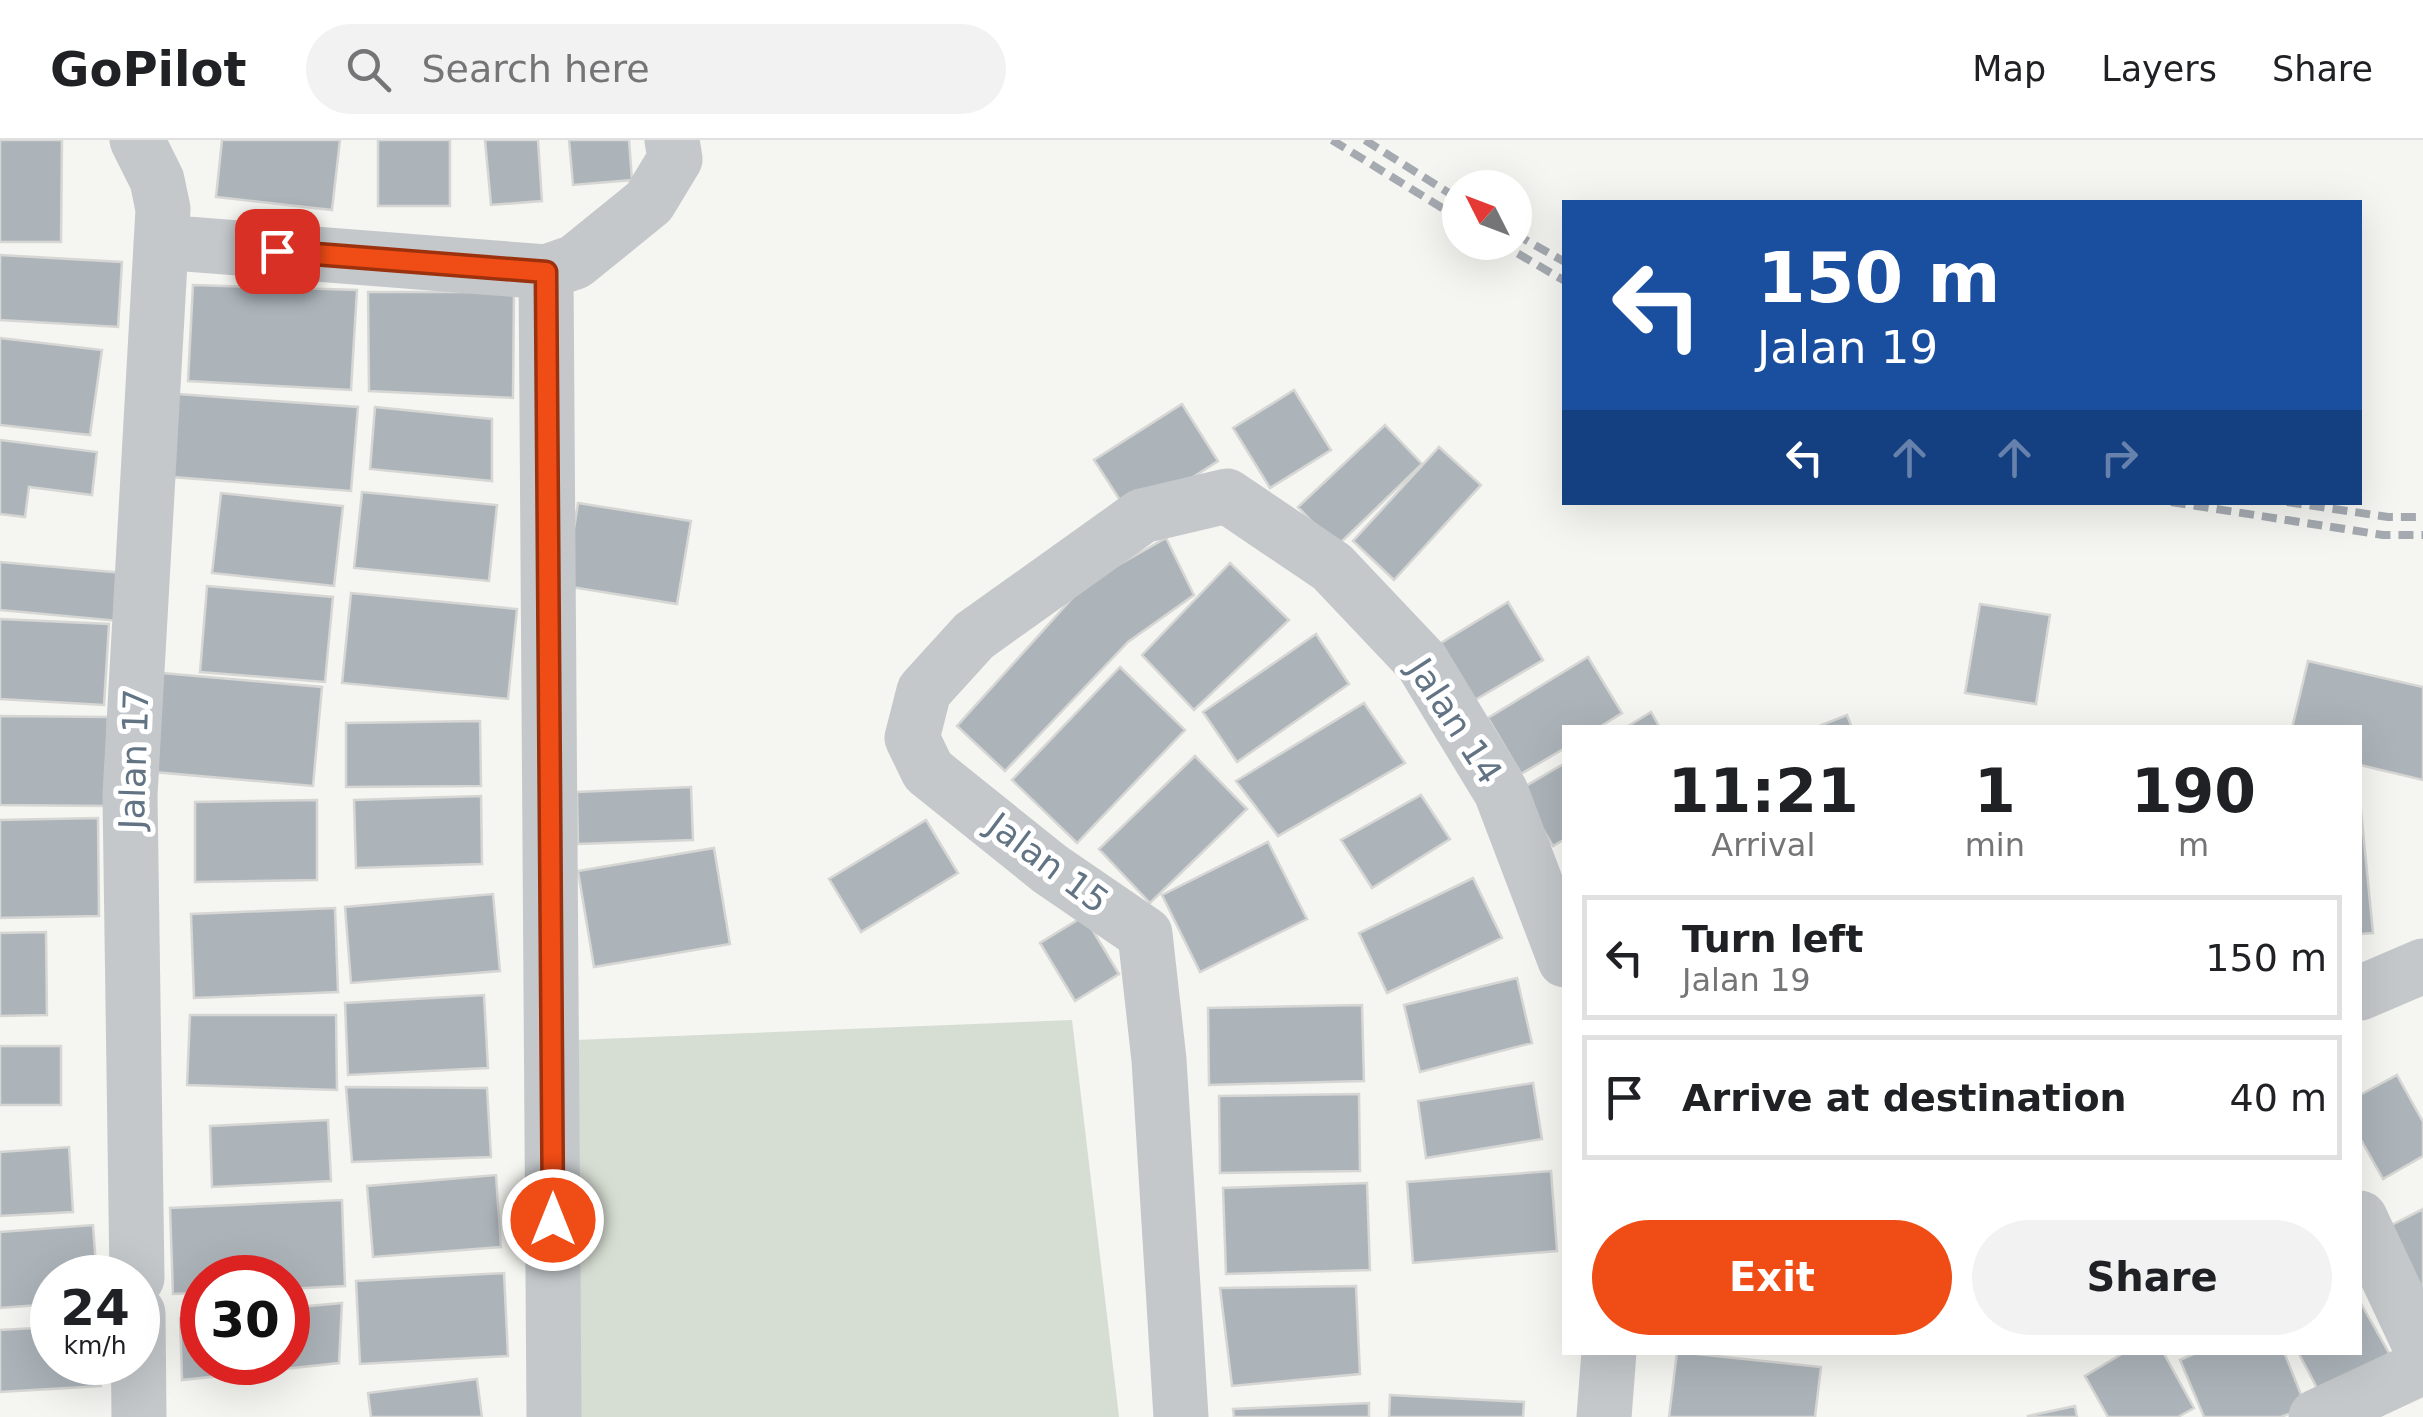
<!DOCTYPE html>
<style>
body{margin:0;font-family:"DejaVu Sans",sans-serif;background:#f2f2f2;color:#202124;height:100vh;display:flex;flex-direction:column;font-size:38px;white-space:nowrap}
*{box-sizing:border-box;margin:0}
p{font-size:32px;color:#757577}
.icon{flex:none;width:55px;height:55px;fill:none;stroke:currentColor;stroke-width:2;stroke-linecap:round;stroke-linejoin:round}
.map{position:relative;flex:1;overflow:hidden}
.panel{position:absolute;left:1562px;top:585px;width:800px;height:630px;display:flex;flex-direction:column;background:#fff;border-radius:0px;box-shadow:0 10px 40px #0002}
.panel>*{flex:none}
.banner{position:absolute;left:1562px;top:60px;width:800px;height:305px;border-radius:0px;box-shadow:0 10px 40px #0002;background:#1a4fa0;color:#fff;overflow:hidden}
.needle{width:65px;rotate:312deg}
.buttons{position:absolute;left:1442px;top:30px;display:grid;gap:20px}
.buttons a{display:grid;place-items:center;width:90px;height:90px;border-radius:50%;background:#fff;box-shadow:0 10px 40px #0002;font-size:50px}
.speed{position:absolute;left:30px;top:1115px;display:flex;gap:20px;font-size:50px;font-weight:700;text-align:center}
.speed>*{display:grid;place-content:center;width:130px;height:130px;border-radius:50%;background:#fff;box-shadow:0 10px 40px #0002;line-height:1}
.speed small{font-size:25px;font-weight:400}
.speed .limit{border:15px solid #d22;background:#fff;color:#111}
.pin{position:absolute;display:grid;place-items:center;width:85px;height:85px;color:#fff;margin:-42px;border-radius:20px;box-shadow:0 5px 15px #0006}
.me{position:absolute;width:110px;margin:-55px;rotate:0deg;stroke-linejoin:round;filter:drop-shadow(0 0 8px #0008)}
.turn{display:flex;align-items:center;gap:35px;height:210px;padding:0 30px;font-size:45px}
.turn .icon{width:130px;height:130px;stroke-width:2.5}
.turn b{display:block;font-size:70px;line-height:85px}
.lanes{display:flex;align-items:center;height:95px;padding:0 30px;background:#0003;justify-content:center;gap:50px;direction:ltr}
.lanes .off{opacity:.35}
.eta{display:flex;justify-content:space-evenly;align-items:center;height:170px;text-align:center}
.eta b{font-size:60px;font-weight:700;line-height:70px}
.cta{display:flex;gap:20px;margin-top:auto;padding:20px 30px}
.cta a{flex:1;height:115px;border-radius:60px;background:#f04c16;color:#fff;font-size:40px;font-weight:700;line-height:115px;text-align:center}
.cta a+a{background:#f2f2f2;color:#202124}
ul{padding:0;list-style:none}
li{display:flex;align-items:center;gap:30px;height:125px;margin:0 20px 15px;padding:0 10px;border:5px solid #e0e0e0;border-radius:0px}
li div{flex:1}
li b{display:block;font-size:38px}
li em{font-style:normal}
header{display:flex;align-items:center;gap:60px;box-sizing:border-box;height:140px;padding:0 50px;background:#fff;border-bottom:2px solid #e0e0e0}
header strong{font-size:48px}
nav{display:flex;gap:55px;margin-inline-start:auto;font-size:35px}
.search{width:700px;height:90px;background:#f2f2f2;display:flex;align-items:center;gap:25px;box-sizing:border-box;padding:0 35px;border-radius:55px;color:#757577;font-size:38px}
.map>svg:first-child{display:block}
.green{fill:#d6ddd2}
.building{fill:#acb4ba;stroke:#d6d6d4;stroke-width:2.5}
.lines{fill:none;stroke-linecap:round;stroke-linejoin:round}
.minor{stroke:#c4c8cb;stroke-width:55}
.rail{stroke:#a4aab0;stroke-width:8;stroke-dasharray:15 8;stroke-linecap:butt}
.route-casing{stroke:#9c310e;stroke-width:25}
.route{stroke:#f04c16;stroke-width:18}
.labels{text-anchor:middle;stroke-width:10;stroke-linejoin:round;paint-order:stroke}
.street-label{font-size:35px;fill:#627484;stroke:#fff}
</style>
<header>
<strong>GoPilot</strong>
<div class="search"><svg class="icon" aria-label="search" viewBox="0 0 24 24"><circle cx="10" cy="10" r="6"/><path d="M15 15l6 6"/></svg>Search here</div>
<nav><a>Map</a><a>Layers</a><a>Share</a></nav>
</header>
<div class="map">
<svg width="2423" height="1277" viewBox="0 0 2423 1277">
<rect width="100%" height="100%" fill="#f5f5f1"/>
<path class="green" d="M1072,880L1119,1277H581L575,900Z"/>
<path class="building" d="M0,0H62L61,102H0Z
M222,0H340L332,70L216,57Z
M378,0H450V66H378Z
M485,0H538L542,61L491,65Z
M569,0H629L632,40L573,45Z
M0,115L122,122L118,187L0,180Z
M193,145L357,150L351,250L188,241Z
M368,152H514L513,258L369,251Z
M0,198L102,210L90,295L0,285Z
M1294,250L1331,310L1270,348L1233,288Z
M178,254L358,267L351,351L172,337Z
M1182,264L1218,321L1131,377L1094,320Z
M375,267L492,279V341L370,329Z
M1385,285L1422,324L1336,407L1298,367Z
M0,300L97,312L92,355L29,347L25,377L0,374Z
M1439,307L1481,345L1394,440L1353,401Z
M362,352L497,365L489,441L354,428Z
M221,353L343,366L334,446L212,433Z
M578,363L691,381L677,464L565,446Z
M1166,398L1194,455L1128,502L1005,631L957,586L1085,444Z
M0,422L123,433L119,481L0,470Z
M1230,423L1289,480L1194,570L1142,515Z
M207,446L333,457L325,542L200,532Z
M351,453L517,469L508,559L342,543Z
M1508,462L1543,520L1475,560L1441,503Z
M1980,464L2050,475L2036,564L1965,553Z
M0,479L109,484L104,565L0,559Z
M1316,494L1349,544L1237,622L1203,572Z
M1588,517L1622,573L1598,588H1565V608L1521,634L1488,578Z
M2308,521L2423,547V640L2360,625V588H2292Z
M1120,527L1185,590L1077,703L1012,640Z
M162,533L322,547L313,646L154,632Z
M1364,563L1405,623L1278,696L1236,641Z
M1651,572L1660,588H1625Z
M1847,575L1852,588H1814Z
M0,576L108,577L106,666L0,665Z
M480,581L481,646L346,647V583Z
M1195,616L1247,669L1150,763L1099,709Z
M1565,623V699L1553,706L1519,650Z
M691,647L693,700L578,704L577,652Z
M1421,655L1450,699L1372,748L1341,700Z
M481,656L482,724L356,728L354,660Z
M317,660V740L195,742V662Z
M2360,660L2373,793L2360,794Z
M98,678L99,776L0,778V680Z
M926,680L958,733L861,792L829,739Z
M1268,702L1307,779L1200,832L1162,755Z
M714,708L730,804L594,827L578,731Z
M1473,738L1502,798L1387,853L1359,793Z
M493,754L500,831L351,843L345,767Z
M335,768L338,852L194,858L191,774Z
M1084,776L1119,834L1075,861L1040,803Z
M46,792L47,875L0,876V793Z
M1517,838L1532,903L1420,932L1404,865Z
M484,855L488,928L348,935L345,863Z
M1362,865L1364,941L1209,945L1208,868Z
M190,875H336L337,950L187,945Z
M0,906H61V965H0Z
M2397,935L2423,982V1016L2383,1039L2360,998V955Z
M1533,943L1542,999L1426,1018L1418,961Z
M346,947L487,948L491,1017L352,1022Z
M1359,954L1360,1031L1220,1033L1219,956Z
M328,980L331,1041L212,1047L210,986Z
M69,1007L73,1072L0,1076V1012Z
M1551,1031L1557,1111L1413,1123L1407,1042Z
M496,1035L501,1107L373,1117L367,1046Z
M1367,1043L1370,1130L1226,1134L1223,1048Z
M342,1060L345,1146L288,1149V1138H202V1153L173,1154L170,1068Z
M2423,1069V1173L2382,1090Z
M93,1085L97,1138H52V1164L0,1168V1092Z
M504,1133L508,1216L360,1224L356,1141Z
M1356,1146L1360,1234L1232,1246L1220,1148Z
M2360,1162L2393,1220L2323,1259L2298,1212H2360Z
M342,1163L339,1223L182,1240L180,1178L202,1176V1222H288V1168Z
M52,1187V1222H99L101,1246L0,1252V1190Z
M1677,1212L1821,1227L1815,1277H1669Z
M2125,1212H2163L2194,1268L2178,1277H2108L2085,1236Z
M2198,1212H2284L2306,1267L2281,1277H2204L2180,1220Z
M477,1239L482,1277H371L368,1253Z
M1390,1255L1524,1262L1523,1277H1389Z
M1369,1263V1277H1234L1233,1269Z
M2075,1266L2077,1277H2028V1276Z"/>
<g class="lines">
<path class="minor" d="M161,102L546,132L575,122L649,62L675,19L672,0
M546,132L554,1277
M2360,853L2423,826
M2360,1078L2423,1212
M137,1138L130,655L163,69L157,40L137,0
M138,1173L139,1277
M1181,1277L1159,920L1145,794L1050,729L928,631L912,598L924,551L974,496L1142,376L1227,356L1332,427L1422,522L1501,652L1565,820
M1604,1277L1609,1212
M2316,1277L2423,1227"/>
<path class="rail" d="M1332,0L1460,79
M1365,0L1460,60
M1515,94L1565,122
M1498,102L1565,141
M2171,362L2383,395H2423
M2287,362L2388,377H2423"/>
</g>
<g class="lines">
<g class="route-casing">
<path id="route" d="M277,111L546,132L553,1080"/>
</g>
<use href="#route" class="route"/>
</g>
<g class="labels">
<g class="street-label">
<text transform="translate(1455 581) rotate(57)" y="12">Jalan 14</text>
<text transform="translate(134 619) rotate(-88)" y="12">Jalan 17</text>
<text transform="translate(1048 723) rotate(37)" y="12">Jalan 15</text>
</g>
</g>
</svg>
<div class="buttons">
<a><svg class="needle" viewBox="-14 -14 28 28"><path d="M0-13l5 13h-10z" fill="#e53935"/><path d="M0 13l5-13h-10z" fill="#757577"/></svg></a>
</div>
<div class="speed"><div>24<small>km/h</small></div><div class="limit">30</div></div>
<div class="pin" style="left:277px;top:111px;background:#d93025"><svg class="icon" aria-label="arrive" viewBox="0 0 24 24"><path d="M6 21V4h12l-3 4 3 4H6"/></svg></div>
<svg class="me" style="left:553px;top:1080px" viewBox="-20 -20 40 40"><circle r="17" fill="#f04c16" stroke="#fff" stroke-width="3"/><path d="M0-11L8 9 0 5-8 9z" fill="#fff"/></svg>
<div class="banner">
<div class="turn"><svg class="icon" aria-label="left" viewBox="0 0 24 24"><path d="M17 20v-9H6M10 6l-5 5 5 5"/></svg><div><b>150 m</b>Jalan 19</div></div>
<div class="lanes"><svg class="icon" aria-label="left" viewBox="0 0 24 24"><path d="M17 20v-9H6M10 6l-5 5 5 5"/></svg><svg class="icon off" aria-label="ahead" viewBox="0 0 24 24"><path d="M12 20V5M6 11l6-6 6 6"/></svg><svg class="icon off" aria-label="ahead" viewBox="0 0 24 24"><path d="M12 20V5M6 11l6-6 6 6"/></svg><svg class="icon off" aria-label="right" viewBox="0 0 24 24"><path d="M7 20v-9h11M14 6l5 5-5 5"/></svg></div>
</div>
<section class="panel">
<div class="eta">
<div><b>11:21</b><p>Arrival</p></div>
<div><b>1</b><p>min</p></div>
<div><b>190</b><p>m</p></div>
</div>
<ul>
<li><svg class="icon" aria-label="left" viewBox="0 0 24 24"><path d="M17 20v-9H6M10 6l-5 5 5 5"/></svg><div><b>Turn left</b><p>Jalan 19</p></div><em>150 m</em></li>
<li><svg class="icon" aria-label="arrive" viewBox="0 0 24 24"><path d="M6 21V4h12l-3 4 3 4H6"/></svg><div><b>Arrive at destination</b></div><em>40 m</em></li>
</ul>
<div class="cta"><a>Exit</a><a>Share</a></div>
</section>
</div>
